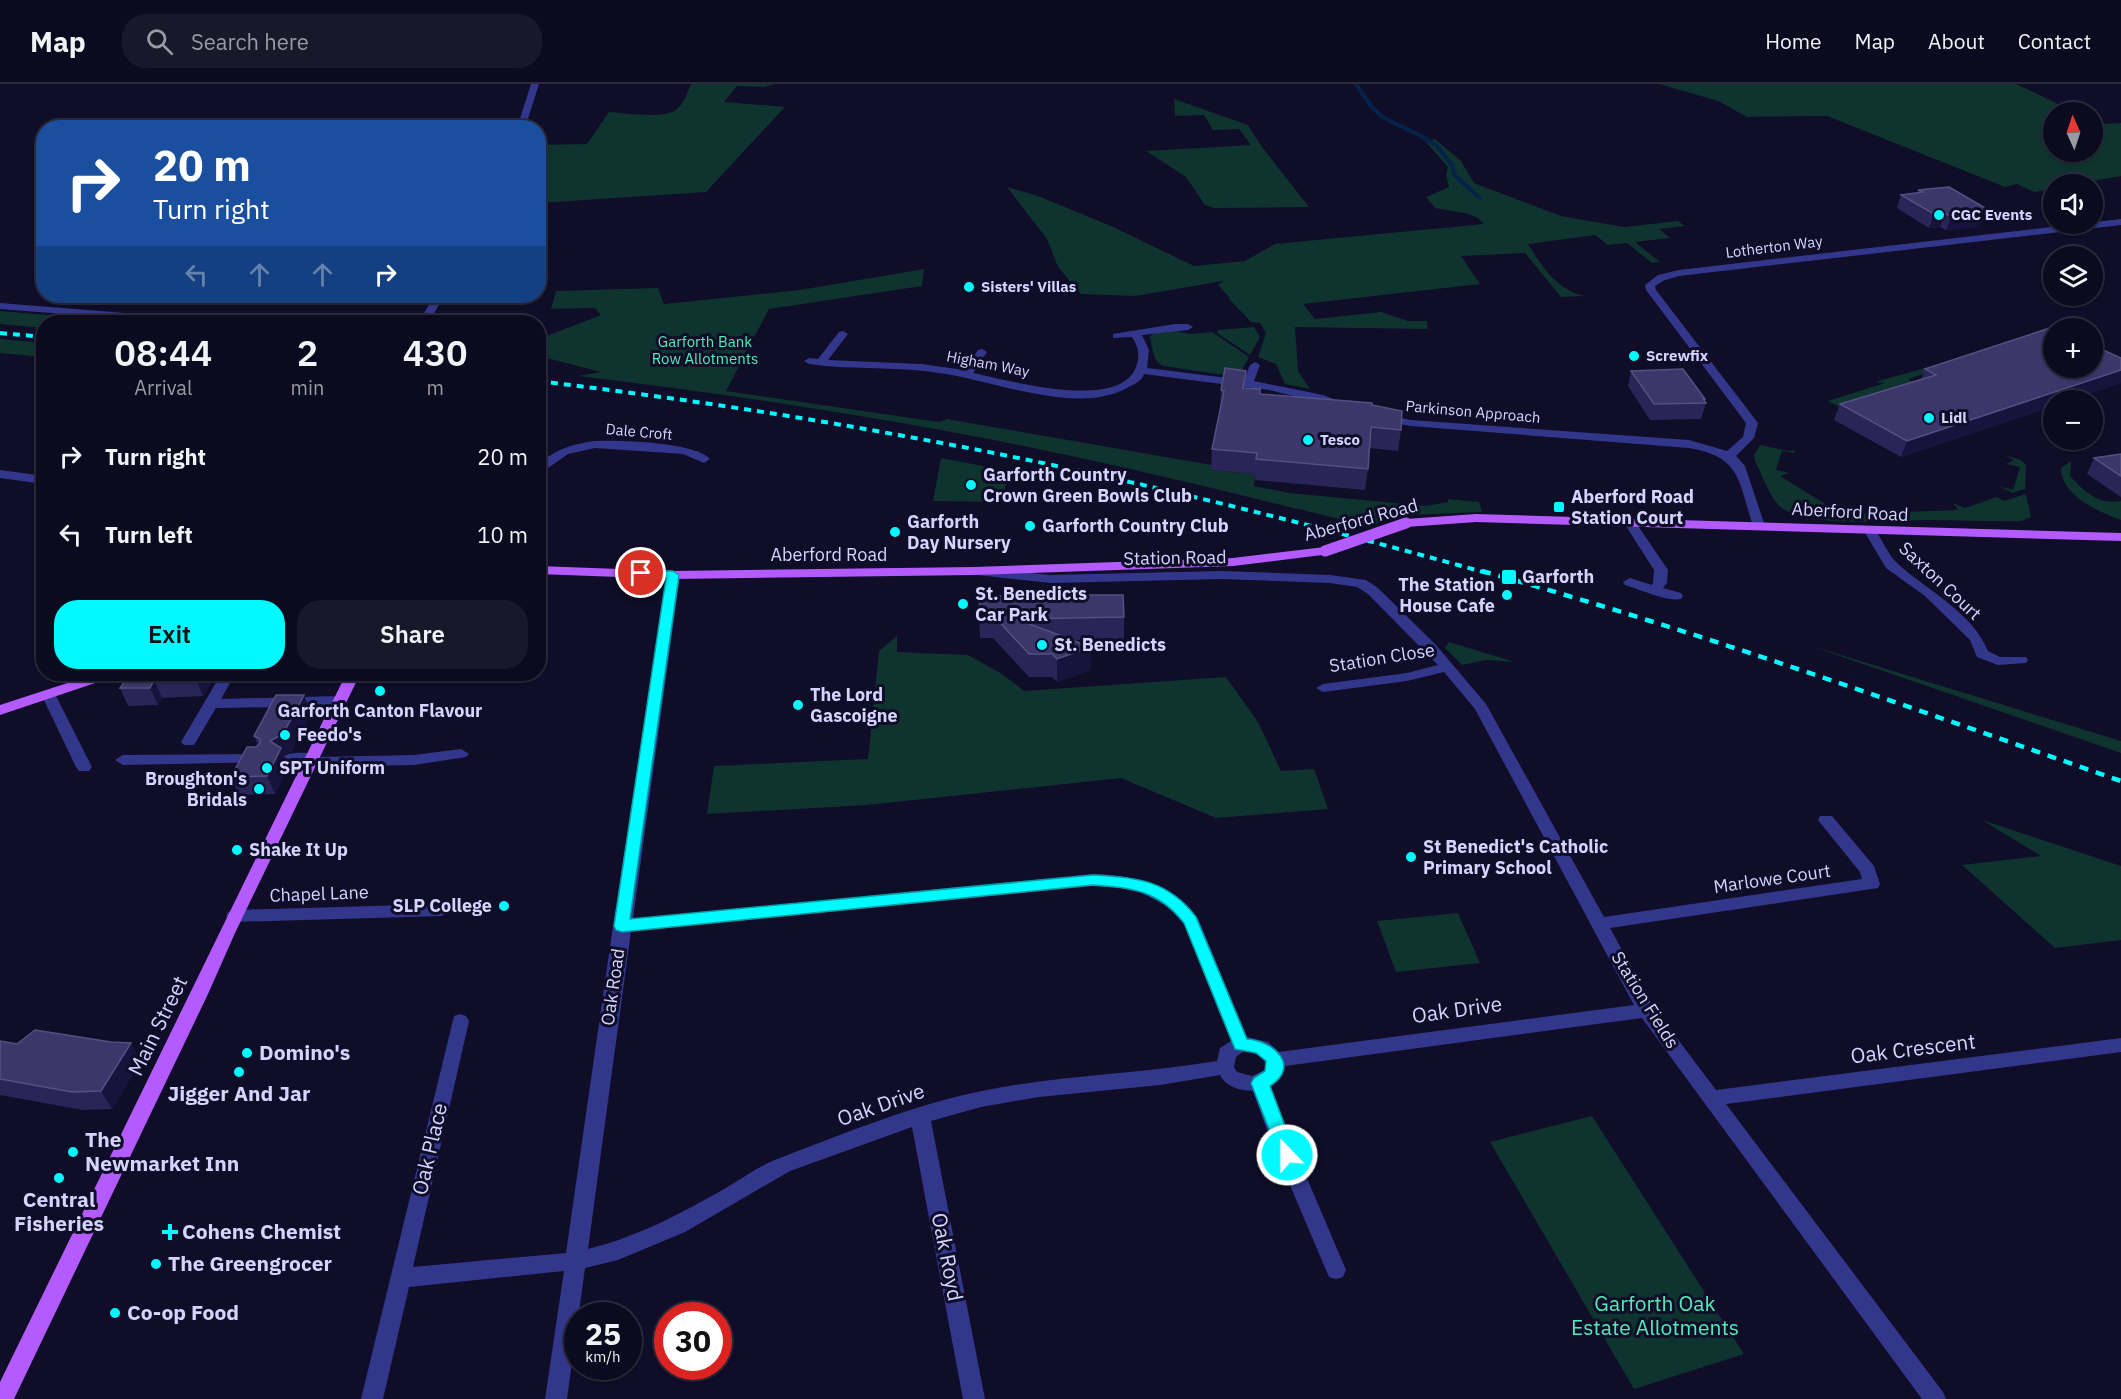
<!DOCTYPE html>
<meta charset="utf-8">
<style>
body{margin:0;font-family:"IBM Plex Sans",sans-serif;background:#19182b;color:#f1f3f6;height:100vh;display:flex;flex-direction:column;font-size:22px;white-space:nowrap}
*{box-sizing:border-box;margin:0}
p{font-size:20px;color:#9a9aa4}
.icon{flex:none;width:33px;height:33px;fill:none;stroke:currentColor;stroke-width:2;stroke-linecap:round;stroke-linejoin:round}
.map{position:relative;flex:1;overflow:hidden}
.side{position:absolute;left:36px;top:231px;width:510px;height:366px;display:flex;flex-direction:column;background:#0b0a1e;border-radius:24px;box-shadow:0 2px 4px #0004,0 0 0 2px #2b2b3c}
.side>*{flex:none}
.guide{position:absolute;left:36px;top:36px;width:510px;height:183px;border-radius:24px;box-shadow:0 2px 4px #0004,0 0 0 2px #2b2b3c;background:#1a4fa0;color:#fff;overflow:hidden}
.needle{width:39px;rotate:357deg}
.tools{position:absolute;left:2043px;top:18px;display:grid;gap:12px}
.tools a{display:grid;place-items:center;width:60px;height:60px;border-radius:50%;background:#0b0a1e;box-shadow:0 2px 4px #0004,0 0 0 2px #2b2b3c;font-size:30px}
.speed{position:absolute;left:564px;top:1218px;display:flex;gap:12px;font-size:30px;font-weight:700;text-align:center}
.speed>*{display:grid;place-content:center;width:78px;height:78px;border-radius:50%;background:#0b0a1e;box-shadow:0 2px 4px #0004,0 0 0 2px #2b2b3c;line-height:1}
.speed small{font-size:15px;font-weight:400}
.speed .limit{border:9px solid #d22;background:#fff;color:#111}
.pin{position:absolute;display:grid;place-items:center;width:51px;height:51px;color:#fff;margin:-26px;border:3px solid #fff;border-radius:50%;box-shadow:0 2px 6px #0007}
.me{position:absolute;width:66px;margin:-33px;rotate:338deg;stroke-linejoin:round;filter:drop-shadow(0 0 4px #0008)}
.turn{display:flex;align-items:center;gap:21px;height:126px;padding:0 18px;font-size:27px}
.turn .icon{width:78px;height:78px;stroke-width:2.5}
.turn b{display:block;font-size:42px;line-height:51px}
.lanes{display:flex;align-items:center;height:57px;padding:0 18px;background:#0003;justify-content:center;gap:30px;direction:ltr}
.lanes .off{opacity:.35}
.eta{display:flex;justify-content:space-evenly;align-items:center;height:102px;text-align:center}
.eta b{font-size:36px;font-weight:600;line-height:42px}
.primary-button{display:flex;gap:12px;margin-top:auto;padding:12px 18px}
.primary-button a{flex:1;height:69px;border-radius:24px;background:#00faff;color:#111;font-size:24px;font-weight:600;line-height:69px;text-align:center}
.primary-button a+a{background:#19182b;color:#f1f3f6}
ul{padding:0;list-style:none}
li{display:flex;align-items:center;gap:18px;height:78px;padding:0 18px}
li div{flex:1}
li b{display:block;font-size:22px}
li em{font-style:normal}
header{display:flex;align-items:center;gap:36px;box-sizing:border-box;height:84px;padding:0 30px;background:#0b0a1e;border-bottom:2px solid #2b2b3c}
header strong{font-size:28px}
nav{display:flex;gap:33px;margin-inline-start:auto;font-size:21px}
.search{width:420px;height:54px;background:#19182b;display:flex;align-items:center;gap:15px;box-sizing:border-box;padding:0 21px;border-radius:24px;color:#9a9aa4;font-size:22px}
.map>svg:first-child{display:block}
.green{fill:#0f332e}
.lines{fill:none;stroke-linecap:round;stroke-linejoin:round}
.stream{stroke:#052349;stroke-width:4}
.minor{fill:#33378c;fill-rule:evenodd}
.major{fill:#b45bff;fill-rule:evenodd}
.rail-far1{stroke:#00faff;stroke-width:4;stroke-dasharray:7 6;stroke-linecap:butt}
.rail{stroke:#00faff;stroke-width:4.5;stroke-dasharray:9 8;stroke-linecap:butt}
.major-bridge{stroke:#b45bff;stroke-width:11}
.wall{fill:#2a2458}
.shaded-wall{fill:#17133d}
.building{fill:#3c376a;stroke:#545081;stroke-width:1.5}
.route{fill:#00faff;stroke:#00a2a6;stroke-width:1.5}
.poi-dot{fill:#00faff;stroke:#0f0d28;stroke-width:2}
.labels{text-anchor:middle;stroke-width:6;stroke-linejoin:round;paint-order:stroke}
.far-poi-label{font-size:15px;font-weight:bold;fill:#d5d4ff;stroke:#0f0d28;text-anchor:start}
.far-street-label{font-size:15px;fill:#d5d4ff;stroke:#0f0d28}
.far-park-label{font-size:15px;fill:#53ecb9;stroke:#0f0d28}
.poi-label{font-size:18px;font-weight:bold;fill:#d5d4ff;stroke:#0f0d28;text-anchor:start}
.street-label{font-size:18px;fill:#d5d4ff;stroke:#0f0d28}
.near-street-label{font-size:21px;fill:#d5d4ff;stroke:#0f0d28}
.near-poi-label{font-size:21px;font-weight:bold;fill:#d5d4ff;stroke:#0f0d28;text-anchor:start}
.near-park-label{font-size:21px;fill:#53ecb9;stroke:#0f0d28}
</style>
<header>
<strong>Map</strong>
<div class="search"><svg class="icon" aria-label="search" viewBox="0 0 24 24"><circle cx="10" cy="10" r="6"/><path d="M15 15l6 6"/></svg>Search here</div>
<nav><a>Home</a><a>Map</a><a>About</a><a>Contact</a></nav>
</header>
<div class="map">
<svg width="2121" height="1315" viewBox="0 0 2121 1315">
<rect width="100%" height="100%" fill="#0f0d28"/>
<path class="green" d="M691,0H775L765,3L737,2L724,18L785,23L706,108L539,119V61L587,60L609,28C626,29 657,34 672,28C683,24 687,9 691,0Z
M1659,0H2016L2075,28H2054V68H2092L2093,37L2098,40L2121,39V92L2076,100H2054L2053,105L2034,108L2017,100L2005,103L1827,32L1747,33L1718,17Z
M1174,15L1248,41L1262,63L1309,123L1214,124L1205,121L1186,93L1146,67L1251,61L1239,45L1213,46L1204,31L1175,32Z
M1435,55L1461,77L1474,99L1561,132L1624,143L1678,137L1685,142L1659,145L1670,154L1635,158L1660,178L1652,179L1627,159L1608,161L1595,151L1528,160C1543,184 1557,206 1585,212L1561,213L1525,169L1461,172L1480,200L1303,220L1315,235L1381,228L1408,237H1427L1428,245L1295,243L1298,287L1310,305L1285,300L1276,280L1258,273L1266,249L1260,239L1251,238L1229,215L1230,214L1218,201L1223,197L1136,212L1081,210L1058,183L1047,155L1007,103L1038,112L1111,142L1194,182L1245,177L1275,160L1484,140L1478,134L1469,130L1435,124L1426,113L1449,103L1446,91L1448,83L1425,57Z
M924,185L922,202L769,225L726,307L939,338L947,335L1212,381L1211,386L1255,390L1254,402L1290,409L1426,422L1448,418V415L1479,418L1482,428L1408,431L1368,442C1273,419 1177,395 1081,374C915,338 746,312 578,292L601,288L539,272V255L601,231L595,224L551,225L556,207L658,204L664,220L800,206Z
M0,227L131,238H44L43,244L0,240Z
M1254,243L1260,253L1250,271L1217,249L1218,246Z
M1175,247L1191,250L1212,248L1249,273L1241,288L1224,291L1163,282C1153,278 1152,262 1150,252L1154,249Z
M2053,248L1908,295L1913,298L1839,323L1828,317L1885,299L1875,298Z
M0,255L43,259V273L0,269Z
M1760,361L1789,367L1794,366L1795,369L1782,367L1776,386L1789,389L1780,392L1835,426L1844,423L1850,430L1958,426L1953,419L1965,424L1997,413L2004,417L2026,410L2031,433L2022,437C1993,438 1963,436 1934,436C1897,436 1814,444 1783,425C1770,416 1763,392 1755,377L1754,371Z
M2004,371L2021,376L2026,381L2025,405L2012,409L1999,402L2013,406L2020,383L2007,380L2014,376Z
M941,374L1009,387L1002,416L998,418L933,417Z
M2071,377L2070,392C2085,408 2098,421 2121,417V436C2099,428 2061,412 2061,384Z
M897,552V568L968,571L1002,590L1024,607L1226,593L1258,638L1281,687L1314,685L1328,725L1216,734L1121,694L867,721L707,730L714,682L868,675L879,567Z
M1449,558L1515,578L1486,576L1462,581L1445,564Z
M1805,560L2121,657V669Z
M1982,736L2121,782V856L2055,864L1962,781L2041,772Z
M1458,829L1480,879L1396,888L1377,837Z
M1592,1032L1744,1270L1634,1305L1490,1058Z"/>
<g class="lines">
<path class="stream" d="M1356,0L1371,22L1382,33L1421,52L1437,62L1452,81L1455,92L1480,114"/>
<path class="minor" d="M531,0H539L525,44H517Z
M2121,135V141L1679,192L1665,196L1655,202L1656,206L1758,339L1754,354L1736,372L1745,382L1765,442L1763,445L1759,446L1753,442C1738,397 1742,373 1689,364L1411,342L1379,336L1377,334L1383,331L1411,336L1689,356L1727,367L1743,353L1746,339L1646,206L1645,201L1658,191L1679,186Z
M434,212H444L429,238H419Z
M0,219L200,235L205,238H167L0,225Z
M1175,240H1188L1193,243L1188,246L1142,251L1149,266L1147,284L1244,296L1250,281L1255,278L1260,281L1254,297L1323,311L1349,321L1343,324L1269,306L1144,290C1141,298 1134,300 1127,304C1076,332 993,296 939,289C901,283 863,285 825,282L809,280L804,277L809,274L818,275L839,248L843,247L848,250L828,276L921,280L964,286L978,266L982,265L987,268L973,289C1007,296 1120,328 1136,283C1140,272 1139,263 1132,253L1113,254V250Z
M595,357C619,356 695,358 710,375L704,379L683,370L595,364L568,370L538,391V381C555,365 573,360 595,357Z
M0,386L44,392V400L0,394Z
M1630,435L1634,436L1668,486L1667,499L1663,504L1681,509L1683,512L1681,515C1667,518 1639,505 1625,501L1623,498L1630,494L1652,501L1653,499L1654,486L1624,439Z
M1870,443L1874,444C1882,455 1888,471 1898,480C1928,507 1972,528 1988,567L2000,573H2026L2028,576L2026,579L1998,581L1977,573L1970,556L1925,512L1886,484L1864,447Z
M982,484L1051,491L1221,487L1330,491L1366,496L1378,504L1436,561L1486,620L1604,833L1862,795L1860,788L1818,736L1820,732H1832L1874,782L1880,800L1878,804L1610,844L1652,921L1716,1006L2121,954V968L1726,1020L1943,1308L1946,1315H1922L1642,934L1285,982L1279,996L1271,1002L1289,1052L1346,1186L1343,1193L1336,1195L1329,1193L1326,1186L1269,1052L1253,1007C1240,1006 1227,1004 1220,991L1160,1001L1039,1013L981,1023L931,1037L985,1315H963L912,1043L790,1087L685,1148L618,1176L585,1184L567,1315H545L564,1187L409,1203L383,1315H361L454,932L460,930L466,932L469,937L413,1183L566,1169L613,842L668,488L673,487L680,491L633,835L1093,790C1132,791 1179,800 1199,837L1247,953L1268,958L1279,968L1634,921L1475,625L1444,588L1407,597L1323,608L1316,604L1323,600L1407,589L1438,581L1368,510L1357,503L1330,499L1221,495L1051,499L977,491L975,488L977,485ZM1093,802L1122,804L1142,809L1165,821L1175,830L1184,840L1231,957L1220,964L1217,977C1139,990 1060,991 982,1007C913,1021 845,1049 780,1074C760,1081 742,1095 724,1105C680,1130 637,1153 588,1165L631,847ZM1244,967C1256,968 1262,972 1267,982L1265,986L1252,992L1237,988L1234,983L1236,973Z
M221,590H235L221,615L340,612L347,617L340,622L216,624L194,661H184L181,658Z
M48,606L55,610L92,683L89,687H79L76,683L41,610Z
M461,665L469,670L466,673L414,681L311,683L304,679L287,680L279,675C287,667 311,667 319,673L414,671Z
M258,670L266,675L263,678L123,681L115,676L123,671Z
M441,820L447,822L449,826L447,830L441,832L234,838L228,836L226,832L228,828L234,826Z"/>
<path class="major" d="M1476,430L2121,449V457L1476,438L1406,443L1400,439L1406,435Z
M1325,463L1330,464L1331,467L1330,470L1233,482L974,491L673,495L538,490V482L673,487L974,483L1233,474Z
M95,590H115L113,593L0,631V621Z
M346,590H360L235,849L208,910L14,1315H0V1298Z"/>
<path class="rail-far1" d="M0,249L44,253
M538,297C662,312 786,330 909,353C1104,388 1296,436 1487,489"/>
<path class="rail" d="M1482,487C1698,547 1909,623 2121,697"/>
<path class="major-bridge" d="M1325,467L1406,439"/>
</g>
<path class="wall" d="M1918,106L1987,125L1982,138H1981L1979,143L1946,146L1940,143L1929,144L1897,124L1901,111L1917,109Z
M2121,274V299L2069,316H2054V322L1901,373L1834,336L1840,320L1921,295L1925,285Z
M1631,287L1705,315L1704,317L1706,319L1701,335L1650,336L1628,302Z
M1245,304L1260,310L1372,321L1401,346L1398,367L1369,364L1368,385L1365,406L1255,396V390L1211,386L1212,365L1220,327L1221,306Z
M2121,370V413L2087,390L2094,374Z
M1084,511L1124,533V555L1073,556L1091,586L1057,598L1052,593H1029L993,554H980L979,531Z
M127,590H217L203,612L162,614L158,621L128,622L120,604L123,600L122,597Z
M304,611L311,628L291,668L284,671L288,682L275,710L239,711L231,693L258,661L254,652Z
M0,957L17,960L141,977L112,1025L83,1026L0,1011Z"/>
<path class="shaded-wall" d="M1987,125L1982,138H1981L1979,143L1946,146L1951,133L1978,126Z
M1945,129L1940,143L1929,144L1934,130Z
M2121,286V299L2069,316H2054V322L1901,373L1907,357Z
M1091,563V586L1057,598V575Z
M199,590H217L203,612L196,595Z
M154,596L162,614L158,621L150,604Z
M304,611L311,628L291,668L284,671L288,682L275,710L267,692L270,657Z
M131,959L141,977L112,1025L101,1007Z"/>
<path class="building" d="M1949,103L1987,125L1978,126L1984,129L1951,133L1945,129L1934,130L1901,111L1923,108L1918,106Z
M2053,243L2056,244H2054V284H2092V261L2121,274V286L1907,357L1840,320L1936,291L1925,285Z
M1225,284L1246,287L1243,304L1260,305V310L1372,319V321L1402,327L1401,346L1371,343L1368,385L1256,375L1257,369L1212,365L1224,307L1221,306Z
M1683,285L1705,315H1703L1706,319L1654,320L1631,287Z
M2121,370V392L2094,374Z
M1019,506H1083L1084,511H1123L1124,533L1016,535L1091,563L1057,575L1052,570H1029L993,531H979L980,512H1019Z
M127,590H199L196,595L154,596L150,604H120L125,597H122Z
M276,611H304L283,650L270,657L281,664L267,692L231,693L247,663H256L260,659V655L254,652Z
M35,946L111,958L131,959L101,1007L72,1008L0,995V957L17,960Z"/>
<path class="route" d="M641,486L673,487L679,491L630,835L1093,791C1136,793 1168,796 1196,833L1247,955C1274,957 1301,982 1270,1002L1296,1071L1294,1076L1287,1078L1281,1076L1251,999L1254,994L1265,987L1266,977L1256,969L1235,965L1184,839C1158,806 1132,804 1093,801L622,848L616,846L614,842L666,494L637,492L635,489Z"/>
<g class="poi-dot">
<circle cx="1939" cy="131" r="6"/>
<circle cx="969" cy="203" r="6"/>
<circle cx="1634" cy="272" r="6"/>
<circle cx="1929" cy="334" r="6"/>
<circle cx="1308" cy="356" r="6"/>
<circle cx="971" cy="401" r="6"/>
<rect x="1553" y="417" width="12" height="12" rx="3"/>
<circle cx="1030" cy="442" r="6"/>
<circle cx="895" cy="448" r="6"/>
<rect x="1501" y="485" width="16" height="16" rx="3"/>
<circle cx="1507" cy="511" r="6"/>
<circle cx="963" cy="520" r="6"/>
<circle cx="1042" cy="561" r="6"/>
<circle cx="380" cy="607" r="6"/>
<circle cx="798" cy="621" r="6"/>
<circle cx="285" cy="651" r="6"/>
<circle cx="267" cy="684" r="6"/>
<circle cx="259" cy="705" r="6"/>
<circle cx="237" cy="766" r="6"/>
<circle cx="1411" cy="773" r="6"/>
<circle cx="504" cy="822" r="6"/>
<circle cx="247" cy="969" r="6"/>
<circle cx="239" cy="988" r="6"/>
<circle cx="73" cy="1068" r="6"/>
<circle cx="59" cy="1094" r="6"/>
<path d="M167 1139h6v6h6v6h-6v6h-6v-6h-6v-6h6z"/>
<circle cx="156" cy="1180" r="6"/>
<circle cx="115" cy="1229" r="6"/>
</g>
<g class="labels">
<g class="far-poi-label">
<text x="1951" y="136">CGC Events</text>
<text x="981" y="208">Sisters' Villas</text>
<text x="1646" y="277">Screwfix</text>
<text x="1941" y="339">Lidl</text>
<text x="1320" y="361">Tesco</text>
</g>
<g class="far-street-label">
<text transform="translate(1774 163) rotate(-7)" y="5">Lotherton Way</text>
<text transform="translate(988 280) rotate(11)" y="5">Higham Way</text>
<text transform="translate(1473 328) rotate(5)" y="5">Parkinson Approach</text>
<text transform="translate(639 348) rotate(5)" y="5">Dale Croft</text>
</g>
<g class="far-park-label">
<text x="705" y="263">Garforth Bank<tspan x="705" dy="17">Row Allotments</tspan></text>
</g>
<g class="poi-label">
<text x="983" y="397">Garforth Country<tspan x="983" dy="21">Crown Green Bowls Club</tspan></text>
<text x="1571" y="419">Aberford Road<tspan x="1571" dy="21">Station Court</tspan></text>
<text x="907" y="444">Garforth<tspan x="907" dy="21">Day Nursery</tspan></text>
<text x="1042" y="448">Garforth Country Club</text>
<text x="1522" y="499">Garforth</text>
<text x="1495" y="507" text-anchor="end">The Station<tspan x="1495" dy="21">House Cafe</tspan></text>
<text x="975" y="516">St. Benedicts<tspan x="975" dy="21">Car Park</tspan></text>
<text x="1054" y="567">St. Benedicts</text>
<text x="810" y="617">The Lord<tspan x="810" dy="21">Gascoigne</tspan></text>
<text x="380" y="633" text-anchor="middle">Garforth Canton Flavour</text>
<text x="297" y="657">Feedo's</text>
<text x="279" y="690">SPT Uniform</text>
<text x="247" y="701" text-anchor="end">Broughton's<tspan x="247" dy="21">Bridals</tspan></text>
<text x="1423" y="769">St Benedict's Catholic<tspan x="1423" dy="21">Primary School</tspan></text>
<text x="249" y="772">Shake It Up</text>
<text x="492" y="828" text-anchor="end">SLP College</text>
</g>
<g class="street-label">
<text transform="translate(1850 428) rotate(3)" y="6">Aberford Road</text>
<text transform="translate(1361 436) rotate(-15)" y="6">Aberford Road</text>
<text x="829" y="477">Aberford Road</text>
<text transform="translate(1175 474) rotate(-1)" y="6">Station Road</text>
<text transform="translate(1940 497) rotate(43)" y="6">Saxton Court</text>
<text transform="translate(1382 574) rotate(-9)" y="6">Station Close</text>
<text transform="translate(1772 795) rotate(-8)" y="6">Marlowe Court</text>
<text transform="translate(319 810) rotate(-2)" y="6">Chapel Lane</text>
<text transform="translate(613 903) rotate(-82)" y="6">Oak Road</text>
<text transform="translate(1645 916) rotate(58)" y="6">Station Fields</text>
</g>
<g class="near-street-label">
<text transform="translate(1457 926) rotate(-8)" y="7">Oak Drive</text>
<text transform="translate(158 942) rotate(-64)" y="7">Main Street</text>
<text transform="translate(1913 965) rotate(-7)" y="7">Oak Crescent</text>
<text transform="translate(881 1021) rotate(-19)" y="7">Oak Drive</text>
<text transform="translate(430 1065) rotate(-77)" y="7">Oak Place</text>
<text transform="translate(947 1173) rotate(79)" y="7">Oak Royd</text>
</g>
<g class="near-poi-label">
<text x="259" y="976">Domino's</text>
<text x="239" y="1017" text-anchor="middle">Jigger And Jar</text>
<text x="85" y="1063">The<tspan x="85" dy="24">Newmarket Inn</tspan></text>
<text x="59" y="1123" text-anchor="middle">Central<tspan x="59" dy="24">Fisheries</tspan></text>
<text x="182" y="1155">Cohens Chemist</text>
<text x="168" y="1187">The Greengrocer</text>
<text x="127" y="1236">Co-op Food</text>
</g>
<g class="near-park-label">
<text x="1655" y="1227">Garforth Oak<tspan x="1655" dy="24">Estate Allotments</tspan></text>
</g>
</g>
</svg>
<div class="tools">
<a><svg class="needle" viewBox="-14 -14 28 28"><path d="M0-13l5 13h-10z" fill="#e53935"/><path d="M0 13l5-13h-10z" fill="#9a9aa4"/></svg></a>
<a><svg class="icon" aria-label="sound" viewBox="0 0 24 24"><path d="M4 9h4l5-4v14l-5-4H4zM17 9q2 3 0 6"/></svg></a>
<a><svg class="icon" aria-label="layers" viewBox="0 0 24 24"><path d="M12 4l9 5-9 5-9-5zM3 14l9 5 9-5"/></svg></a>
<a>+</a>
<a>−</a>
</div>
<div class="speed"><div>25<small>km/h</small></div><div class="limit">30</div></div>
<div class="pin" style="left:641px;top:489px;background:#d93025"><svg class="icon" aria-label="arrive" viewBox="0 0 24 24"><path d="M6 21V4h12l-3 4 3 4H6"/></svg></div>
<svg class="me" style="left:1287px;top:1071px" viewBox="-20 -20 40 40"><circle r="17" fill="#00faff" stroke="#fff" stroke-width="3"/><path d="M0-11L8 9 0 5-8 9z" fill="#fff"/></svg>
<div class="guide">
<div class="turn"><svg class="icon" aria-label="right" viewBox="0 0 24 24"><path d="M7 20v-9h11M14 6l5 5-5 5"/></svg><div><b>20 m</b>Turn right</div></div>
<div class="lanes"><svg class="icon off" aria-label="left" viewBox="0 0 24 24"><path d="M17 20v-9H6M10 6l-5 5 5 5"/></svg><svg class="icon off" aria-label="ahead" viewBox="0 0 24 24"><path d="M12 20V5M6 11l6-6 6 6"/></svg><svg class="icon off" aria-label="ahead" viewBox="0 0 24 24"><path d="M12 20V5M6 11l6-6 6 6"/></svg><svg class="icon" aria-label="right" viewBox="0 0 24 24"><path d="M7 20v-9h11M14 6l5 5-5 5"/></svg></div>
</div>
<section class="side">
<div class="eta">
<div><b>08:44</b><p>Arrival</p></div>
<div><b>2</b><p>min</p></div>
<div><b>430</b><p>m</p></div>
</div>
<ul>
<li><svg class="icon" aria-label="right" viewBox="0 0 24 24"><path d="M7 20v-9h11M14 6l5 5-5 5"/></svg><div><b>Turn right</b></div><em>20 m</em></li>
<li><svg class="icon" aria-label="left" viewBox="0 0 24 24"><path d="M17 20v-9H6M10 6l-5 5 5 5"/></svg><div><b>Turn left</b></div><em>10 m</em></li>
</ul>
<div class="primary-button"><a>Exit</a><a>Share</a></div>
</section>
</div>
